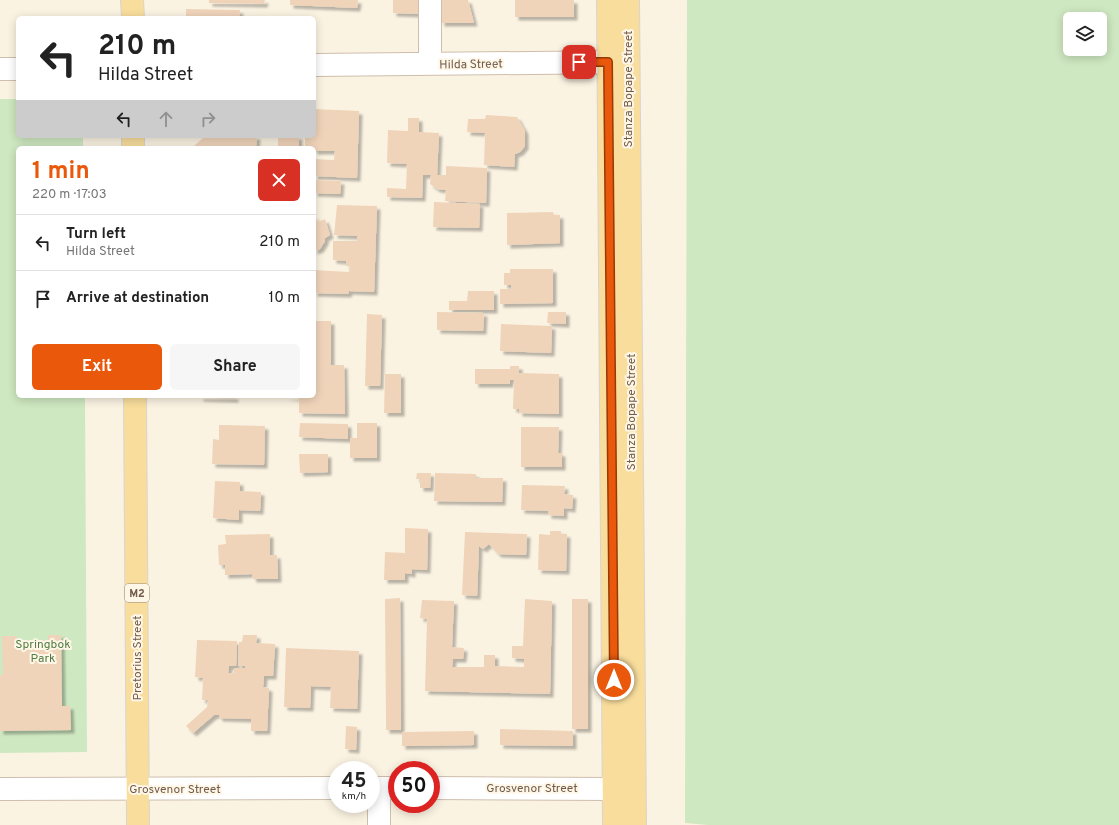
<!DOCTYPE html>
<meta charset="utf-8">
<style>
body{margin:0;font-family:Overpass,sans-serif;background:#f6f6f6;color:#222;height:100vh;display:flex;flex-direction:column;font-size:15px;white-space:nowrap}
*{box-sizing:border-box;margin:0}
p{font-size:13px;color:#767676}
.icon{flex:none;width:22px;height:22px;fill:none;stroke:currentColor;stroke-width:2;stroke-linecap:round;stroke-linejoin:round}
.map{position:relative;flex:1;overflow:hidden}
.panel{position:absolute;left:16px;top:146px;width:300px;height:252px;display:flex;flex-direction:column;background:#fff;border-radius:6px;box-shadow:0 2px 10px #0003}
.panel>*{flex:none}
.top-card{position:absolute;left:16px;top:16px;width:300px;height:122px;border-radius:6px;box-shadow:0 2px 10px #0003;background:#fff;color:#222;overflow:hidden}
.fabs{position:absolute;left:1063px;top:12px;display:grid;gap:8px}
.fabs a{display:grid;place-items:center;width:44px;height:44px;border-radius:6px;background:#fff;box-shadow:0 2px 10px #0003;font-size:20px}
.speed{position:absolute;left:328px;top:761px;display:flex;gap:8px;font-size:20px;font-weight:700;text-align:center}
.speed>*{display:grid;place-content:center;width:52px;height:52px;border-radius:50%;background:#fff;box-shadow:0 2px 10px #0003;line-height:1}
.speed small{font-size:10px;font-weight:400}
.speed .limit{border:6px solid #d22;background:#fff;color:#111}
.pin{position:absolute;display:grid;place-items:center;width:34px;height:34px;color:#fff;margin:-17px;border-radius:8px;box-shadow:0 2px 6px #0006}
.me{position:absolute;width:44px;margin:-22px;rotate:0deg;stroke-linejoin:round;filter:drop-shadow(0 0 3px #0008)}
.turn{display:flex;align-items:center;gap:14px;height:84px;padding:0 16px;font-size:18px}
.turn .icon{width:52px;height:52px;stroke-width:2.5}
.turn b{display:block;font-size:28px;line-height:34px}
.lanes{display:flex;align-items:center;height:38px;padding:0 16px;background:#0003;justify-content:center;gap:20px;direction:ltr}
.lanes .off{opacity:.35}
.round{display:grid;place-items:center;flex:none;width:42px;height:42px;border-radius:6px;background:#f6f6f6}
.head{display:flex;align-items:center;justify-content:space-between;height:68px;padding:0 16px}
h1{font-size:24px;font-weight:700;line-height:30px;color:#ea580c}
.action{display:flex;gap:8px;margin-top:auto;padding:8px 16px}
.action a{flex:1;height:46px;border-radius:6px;background:#ea580c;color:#fff;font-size:16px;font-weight:700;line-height:46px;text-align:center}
.action a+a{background:#f6f6f6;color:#222}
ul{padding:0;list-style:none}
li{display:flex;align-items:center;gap:12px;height:56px;padding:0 16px;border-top:1px solid #e0e0e0}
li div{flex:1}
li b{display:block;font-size:15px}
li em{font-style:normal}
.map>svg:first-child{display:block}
.green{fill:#cee8c1;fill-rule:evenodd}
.building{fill:#f0d4ba;filter:url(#shadow)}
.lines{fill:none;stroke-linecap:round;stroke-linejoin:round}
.minor-casing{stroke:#cebeac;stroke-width:24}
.major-casing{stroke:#dad4d0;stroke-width:24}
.minor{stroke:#fff;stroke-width:22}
.major{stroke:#f8dd9c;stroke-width:22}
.route-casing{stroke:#983908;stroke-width:10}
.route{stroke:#ea580c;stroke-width:7}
.labels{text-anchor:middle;stroke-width:4;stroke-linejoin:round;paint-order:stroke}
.shield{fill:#fef7e8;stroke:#9c8a79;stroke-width:1}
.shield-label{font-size:11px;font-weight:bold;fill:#725b49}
.street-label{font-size:12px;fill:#725b49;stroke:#fef7e8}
.park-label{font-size:12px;fill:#517d44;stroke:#fef7e8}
</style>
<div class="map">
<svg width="1119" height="825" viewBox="0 0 1119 825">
<defs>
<filter id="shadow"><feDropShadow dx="3.5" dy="3.5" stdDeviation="1" flood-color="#0004"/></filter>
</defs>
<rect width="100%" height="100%" fill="#fbf3e2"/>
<path class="green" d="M687,0H1119V825H708L685,823ZM1070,19H1100V49H1070Z
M0,99H18V136H83V148H18V396H85L87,752L0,753Z"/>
<path class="building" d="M209,0H265L264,4L209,3Z
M290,0H358L357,8L290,5Z
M393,0H423L422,14L393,13Z
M441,0H468L474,23H441Z
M515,0H574V17H515Z
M186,9L240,10L239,18H186Z
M314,109L359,111L357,178L314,176V159L334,160L335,151H314V148H305V136H314Z
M486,115L517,117L525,131V146L520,152L515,154L514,167L484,165L485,133L467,132L468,119H485Z
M408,118H419V132L439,133L437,175H446V166L487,168L486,203L445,201L446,190L437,189L430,184L431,175H423L422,198L387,197V188L406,189L407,164L387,163L388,130L408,131Z
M205,136H257L256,148H196L194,146Z
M278,136H299V148H278Z
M314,180L341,181L340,194L314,193Z
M434,202L480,204L479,228L433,227Z
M337,205L377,206L374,292L349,291L348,294L314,293V270L349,272L350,266H346V261L333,260V241H357V236L334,235Z
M553,212L554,215H560V243L507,245V213Z
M314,215L318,222L325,219L330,235L325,238V241L320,249L314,251Z
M510,269H553V303L500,304V289H511V285H504V273H510Z
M468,291H494V310H449V301H467Z
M437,312L484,313L483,331L437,330Z
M548,312H566V324L547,323Z
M367,314L382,315L380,386H365Z
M314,321H331V365H344L345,414L299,413V398L285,397L314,396Z
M501,324L552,326L551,353L500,351Z
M510,366H519V373L559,374V414L519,413V409H513L514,380H510V384H475V369H510Z
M385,374H401V413H384Z
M200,396H235V399L200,398Z
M300,423L348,424V439L299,437Z
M357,423H377V458H350V438H357Z
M219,425L265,426L264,465L212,464L213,439L219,440Z
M521,427H559L558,453H562V467H521Z
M299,454H328V472L300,473Z
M417,473H431L430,488H420V479H416Z
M435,473L476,474V478H503L502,502L434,501Z
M215,481L240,482V491L261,492L260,511L239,510V520L213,518Z
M522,485L565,486L564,494L573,495L572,509L564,508V516L548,515V511L521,510Z
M405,528L428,529L427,570L412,569V574L405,573V580H384L385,552L405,553Z
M550,531H561V534H567L566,571L538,570L539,534L550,535Z
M465,532L527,534L526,555L498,554L489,544L483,549L479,546L477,596L462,595Z
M270,534V555H277L278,579H253L252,574L225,575V565H219L218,545L226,544L225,535Z
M400,598L401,730H386L385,599Z
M525,599L552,601L550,694L425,691L427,619L420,618L422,600L454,601L452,647L464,648L463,659H453L452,667H484V655H495V666L524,667V659L512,658V646H523Z
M572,599H588V729H572Z
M48,635H61L62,706H70L71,730L0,731V675H3L2,636H16V641L48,640Z
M243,635H257L256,643L275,644L273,676H264L263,687L269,688L267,731H251V719L219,718V715H214L193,733L186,726L207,707L208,700H202L203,678L195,677L197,640L237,641L236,666H229L228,673H234V668H245V666H238L239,642H242Z
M286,648L359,651L357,709L330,708L331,687L311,686L310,708L284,707Z
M346,726L357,727L356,750L345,749Z
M500,729L573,731V746L500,745Z
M474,731V745L402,746V732Z"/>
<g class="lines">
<g class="minor-casing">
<path id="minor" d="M430,0V64
M314,65L627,62
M0,69H18
M371,788H397
M379,788V825
M431,788L614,789L632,787
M0,789L337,788"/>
</g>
<g class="major-casing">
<path id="major" d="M132,0L133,18
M608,0L614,825
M628,0L635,825
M133,136V148
M135,396L138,825"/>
</g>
<use href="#minor" class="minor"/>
<use href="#major" class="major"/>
</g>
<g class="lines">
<g class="route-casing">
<path id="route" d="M579,62H608L614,680"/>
</g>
<use href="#route" class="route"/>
</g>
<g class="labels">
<rect class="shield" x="125" y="584" width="24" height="18" rx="3"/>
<g class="shield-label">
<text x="137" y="597">M2</text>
</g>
<g class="street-label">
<text transform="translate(471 64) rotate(-1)" y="4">Hilda Street</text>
<text transform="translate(628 89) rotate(-90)" y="4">Stanza Bopape Street</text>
<text transform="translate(631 412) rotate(-90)" y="4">Stanza Bopape Street</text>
<text transform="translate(137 658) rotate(-90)" y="4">Pretorius Street</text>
<text x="532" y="792">Grosvenor Street</text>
<text x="175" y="793">Grosvenor Street</text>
</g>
<g class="park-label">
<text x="43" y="648">Springbok<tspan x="43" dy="14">Park</tspan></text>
</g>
</g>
</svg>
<div class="fabs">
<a><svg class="icon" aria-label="layers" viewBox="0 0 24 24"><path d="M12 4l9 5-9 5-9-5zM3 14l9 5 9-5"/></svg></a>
</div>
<div class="speed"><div>45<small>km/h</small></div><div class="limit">50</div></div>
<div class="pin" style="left:579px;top:62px;background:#d93025"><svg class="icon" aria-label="arrive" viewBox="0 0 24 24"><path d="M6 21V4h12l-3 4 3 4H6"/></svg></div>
<svg class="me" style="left:614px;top:680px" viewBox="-20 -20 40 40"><circle r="17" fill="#ea580c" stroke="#fff" stroke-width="3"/><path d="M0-11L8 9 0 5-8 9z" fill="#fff"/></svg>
<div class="top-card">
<div class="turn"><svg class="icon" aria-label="left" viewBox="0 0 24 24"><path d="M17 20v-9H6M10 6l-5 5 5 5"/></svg><div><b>210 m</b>Hilda Street</div></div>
<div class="lanes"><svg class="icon" aria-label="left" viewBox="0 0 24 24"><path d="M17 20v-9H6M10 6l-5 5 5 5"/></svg><svg class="icon off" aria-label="ahead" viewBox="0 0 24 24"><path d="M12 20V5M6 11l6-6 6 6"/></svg><svg class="icon off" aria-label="right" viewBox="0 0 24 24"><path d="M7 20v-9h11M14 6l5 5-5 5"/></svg></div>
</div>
<section class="panel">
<div class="head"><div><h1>1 min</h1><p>220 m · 17:03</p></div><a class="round" style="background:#d93025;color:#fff"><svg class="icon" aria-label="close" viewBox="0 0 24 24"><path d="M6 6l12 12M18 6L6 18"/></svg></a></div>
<ul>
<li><svg class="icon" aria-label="left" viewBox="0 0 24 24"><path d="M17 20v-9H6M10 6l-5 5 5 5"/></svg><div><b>Turn left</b><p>Hilda Street</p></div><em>210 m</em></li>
<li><svg class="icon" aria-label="arrive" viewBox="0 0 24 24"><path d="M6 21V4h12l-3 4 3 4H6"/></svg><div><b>Arrive at destination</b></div><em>10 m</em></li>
</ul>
<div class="action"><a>Exit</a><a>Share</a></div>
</section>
</div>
